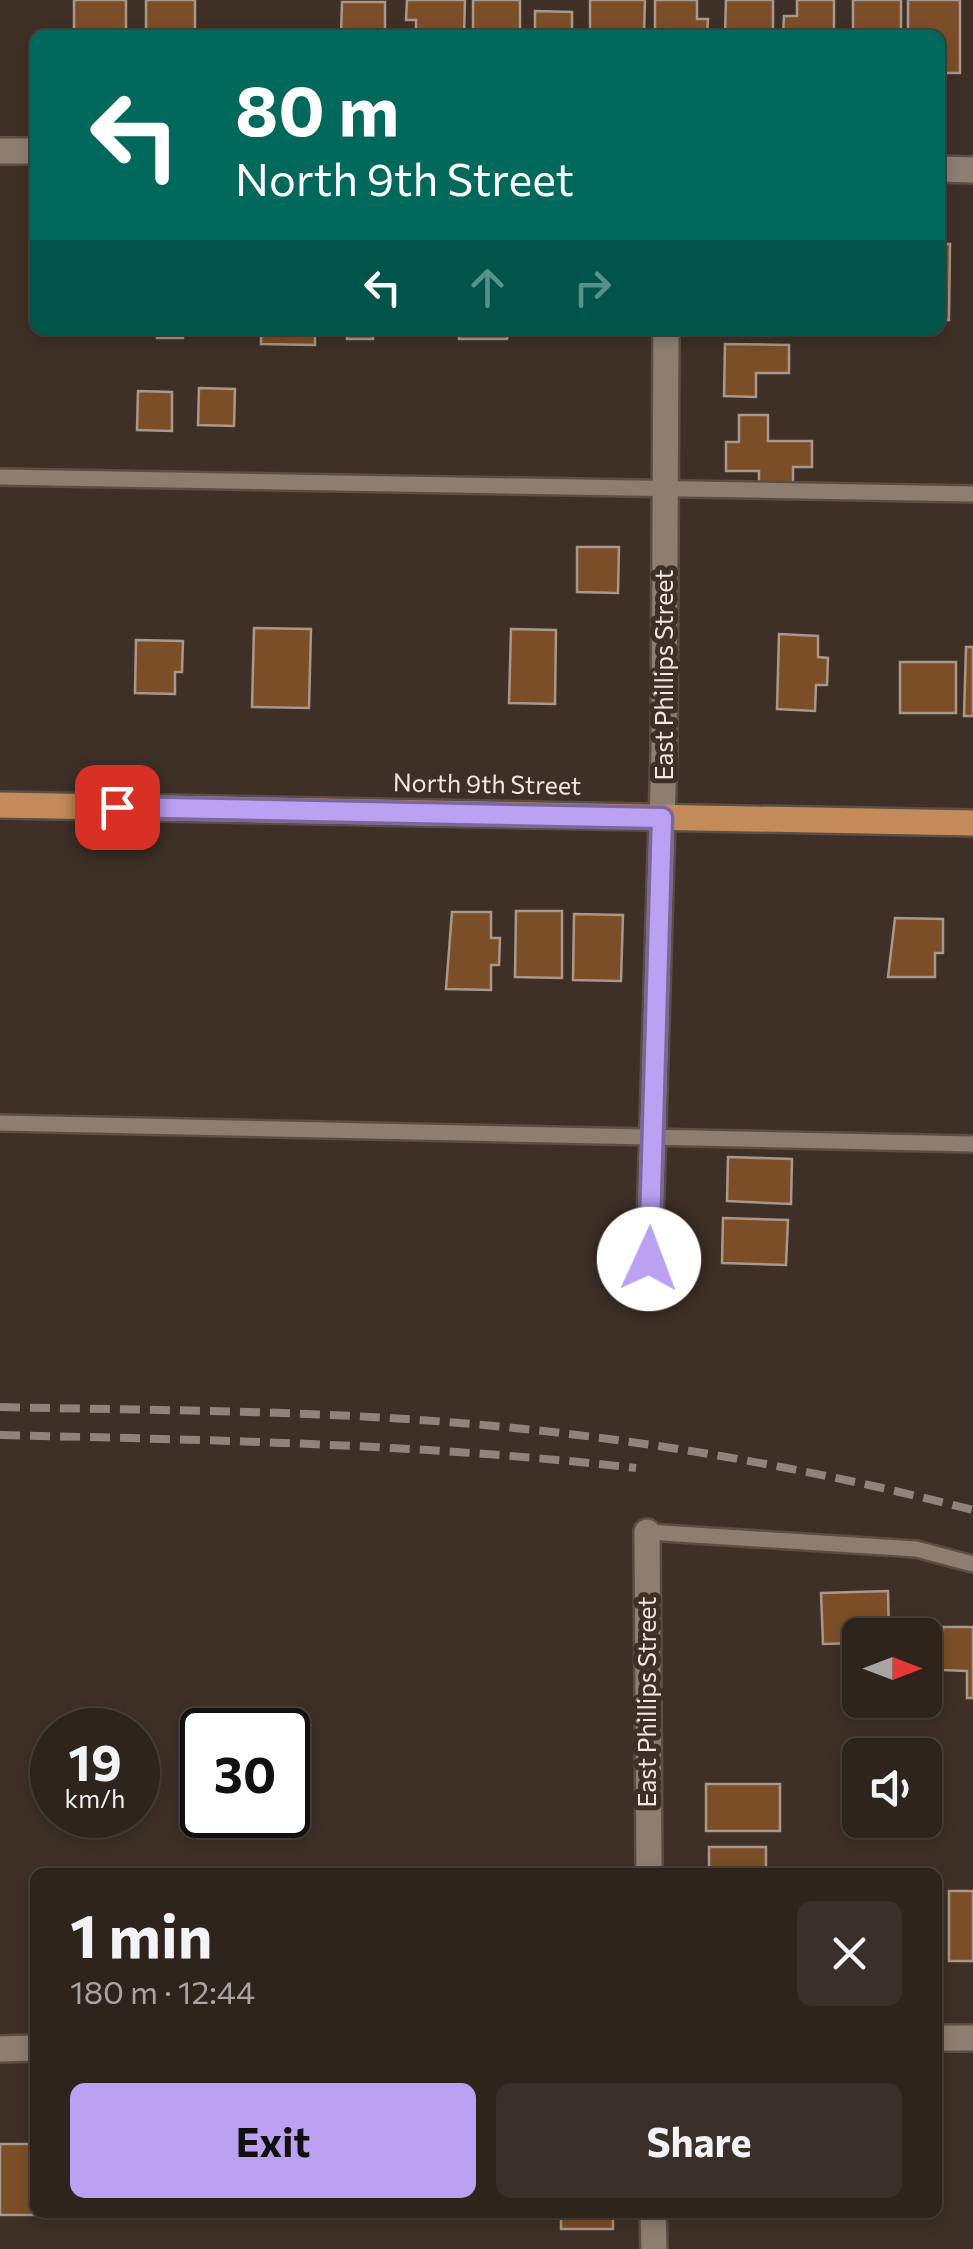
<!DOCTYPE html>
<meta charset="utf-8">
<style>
body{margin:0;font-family:Commissioner,sans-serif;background:#3a3029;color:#f1f3f6;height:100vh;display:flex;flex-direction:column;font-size:38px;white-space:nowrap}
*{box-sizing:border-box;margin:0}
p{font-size:32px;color:#a7a4a3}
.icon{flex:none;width:55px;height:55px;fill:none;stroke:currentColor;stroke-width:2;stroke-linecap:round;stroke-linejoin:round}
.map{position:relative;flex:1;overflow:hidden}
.details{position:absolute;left:30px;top:1868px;width:912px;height:350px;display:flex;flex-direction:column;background:#2e241c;border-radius:15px;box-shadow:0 5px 15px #0003,0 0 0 2px #49413b}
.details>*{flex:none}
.guide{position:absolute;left:30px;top:30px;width:915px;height:305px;border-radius:15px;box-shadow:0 5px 15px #0003,0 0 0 2px #49413b;background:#00695c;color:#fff;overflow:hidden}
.needle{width:65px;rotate:90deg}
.controls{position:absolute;left:842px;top:1618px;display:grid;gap:20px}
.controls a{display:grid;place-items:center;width:100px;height:100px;border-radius:15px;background:#2e241c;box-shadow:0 5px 15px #0003,0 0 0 2px #49413b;font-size:50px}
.speed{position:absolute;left:30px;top:1708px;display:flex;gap:20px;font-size:50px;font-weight:700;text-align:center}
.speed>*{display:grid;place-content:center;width:130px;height:130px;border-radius:50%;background:#2e241c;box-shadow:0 5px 15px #0003,0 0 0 2px #49413b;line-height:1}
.speed small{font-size:25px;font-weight:400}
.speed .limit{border:5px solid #111;border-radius:15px;background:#fff;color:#111}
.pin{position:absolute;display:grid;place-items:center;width:85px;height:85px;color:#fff;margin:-42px;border-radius:20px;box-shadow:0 5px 15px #0006}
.me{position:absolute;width:110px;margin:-55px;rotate:2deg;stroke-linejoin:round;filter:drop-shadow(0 0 8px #0008)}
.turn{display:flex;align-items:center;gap:35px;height:210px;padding:0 40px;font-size:45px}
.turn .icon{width:130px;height:130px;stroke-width:2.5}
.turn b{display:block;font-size:70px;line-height:85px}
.lanes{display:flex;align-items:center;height:95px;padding:0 40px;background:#0003;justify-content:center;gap:50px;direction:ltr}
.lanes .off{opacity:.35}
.round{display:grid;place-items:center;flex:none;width:105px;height:105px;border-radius:15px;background:#3a3029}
.summary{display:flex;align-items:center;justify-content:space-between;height:170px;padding:0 40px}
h1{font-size:60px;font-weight:700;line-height:75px}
.action{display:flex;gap:20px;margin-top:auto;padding:20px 40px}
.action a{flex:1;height:115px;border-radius:15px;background:#bca0f2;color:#111;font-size:40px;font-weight:700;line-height:115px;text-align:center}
.action a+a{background:#3a3029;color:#f1f3f6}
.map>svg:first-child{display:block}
.building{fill:#7b4e27;stroke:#a8978a;stroke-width:2.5}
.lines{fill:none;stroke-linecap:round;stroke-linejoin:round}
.service-casing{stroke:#5a4e45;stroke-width:20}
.minor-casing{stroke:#5a4e45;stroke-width:30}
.primary-casing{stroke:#5a4e45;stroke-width:30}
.service{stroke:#8e7e72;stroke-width:15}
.minor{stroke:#8e7e72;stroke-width:25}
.primary{stroke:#c38b59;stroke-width:25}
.rail{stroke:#8f837b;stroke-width:8;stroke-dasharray:20 10;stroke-linecap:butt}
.route-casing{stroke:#7a689d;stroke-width:25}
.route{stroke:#bca0f2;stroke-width:18}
.labels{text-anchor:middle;stroke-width:10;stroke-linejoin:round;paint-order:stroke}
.street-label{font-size:25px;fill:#f1e7e1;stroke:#3e3026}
</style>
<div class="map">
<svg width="973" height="2249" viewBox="0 0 973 2249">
<rect width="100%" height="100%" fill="#3e3026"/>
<path class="building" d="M74,0H126V35H74Z
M146,0H195V35H146Z
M407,0H465L464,35H416V20H406Z
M473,0H520V35H473Z
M590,0H645L644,35H590Z
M655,0H697V19H708L707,35H655Z
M726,0H773V35H725Z
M797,0H834V35H783L784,16H797Z
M853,0H901V35H853Z
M908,0H960V73H940V35H908Z
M342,2H385V35H341Z
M535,11L572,12V35H535Z
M940,244H950L949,320H940Z
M157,330H183V338H157Z
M261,330H315V345L261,344Z
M347,330H373V339H347Z
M459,330H508L507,339H459Z
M725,344L789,345V373H756V397L724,396Z
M199,388L235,389L234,426L198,425Z
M138,391L172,392V431L137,430Z
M739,415H768V441H812V467H793V485H759V471H726V442H739Z
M577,547H619L618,593L577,592Z
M254,628L311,629L309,708L252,707Z
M511,629L556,630L555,704L509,703Z
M779,634L818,636V657L828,658L827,685H816L815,711L777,709Z
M136,640L183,641L182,672H175V694L135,693Z
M966,647H973V716H964Z
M900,662H956V713H900Z
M516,911H562V978L515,977Z
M452,912H491V938H500L499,965H491V990L446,989Z
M574,914L623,915L621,981L573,980Z
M895,918L943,919V953H935V977H888Z
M728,1157L792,1159L791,1204L727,1201Z
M723,1218L788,1220L786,1265L722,1263Z
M888,1591L889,1635H860V1643L823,1644L821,1593Z
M943,1627H973V1698H967V1671L942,1670Z
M706,1784H780V1831H706Z
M709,1847H766V1872H709Z
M949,1891H973V1961H949Z
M0,2144H35L37,2215H0Z
M439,2212H489V2216H439Z
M561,2212H613V2229H561Z"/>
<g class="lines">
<g class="service-casing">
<path id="service" d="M0,477L973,494
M0,1123L973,1144
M647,1532L916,1549L973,1564"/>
</g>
<g class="minor-casing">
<path id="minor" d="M0,151H35
M940,169L973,170
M649,1259L664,752L666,330
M647,1532L649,1872
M938,2038H973
M0,2049L35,2048
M653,2212L654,2249"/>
</g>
<g class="primary-casing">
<path id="primary" d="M0,805L973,823"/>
</g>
<use href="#service" class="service"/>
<use href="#minor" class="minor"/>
<use href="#primary" class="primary"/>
<path class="rail" d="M0,1407C129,1410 259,1410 388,1418C584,1429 783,1461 973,1510
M0,1435C213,1440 424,1444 636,1468"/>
</g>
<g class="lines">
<g class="route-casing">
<path id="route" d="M117,807L662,818L649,1259"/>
</g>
<use href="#route" class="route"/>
</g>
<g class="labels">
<g class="street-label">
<text transform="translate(664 675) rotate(-90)" y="9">East Phillips Street</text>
<text transform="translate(487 784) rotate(1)" y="9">North 9th Street</text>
<text transform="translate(647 1702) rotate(-90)" y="9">East Phillips Street</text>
</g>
</g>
</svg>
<div class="controls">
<a><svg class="needle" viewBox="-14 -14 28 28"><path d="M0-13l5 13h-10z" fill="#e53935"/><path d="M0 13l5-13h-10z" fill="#a7a4a3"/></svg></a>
<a><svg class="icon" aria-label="sound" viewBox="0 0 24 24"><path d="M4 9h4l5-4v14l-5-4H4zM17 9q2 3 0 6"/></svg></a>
</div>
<div class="speed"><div>19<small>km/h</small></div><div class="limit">30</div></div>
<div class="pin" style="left:117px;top:807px;background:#d93025"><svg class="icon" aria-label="arrive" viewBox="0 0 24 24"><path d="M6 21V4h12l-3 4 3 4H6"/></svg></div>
<svg class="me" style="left:649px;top:1259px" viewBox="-20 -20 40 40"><circle r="19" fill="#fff"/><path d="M0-13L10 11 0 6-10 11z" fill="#bca0f2"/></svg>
<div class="guide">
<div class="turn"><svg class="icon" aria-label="left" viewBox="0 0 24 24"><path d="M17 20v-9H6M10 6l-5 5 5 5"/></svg><div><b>80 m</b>North 9th Street</div></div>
<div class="lanes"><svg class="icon" aria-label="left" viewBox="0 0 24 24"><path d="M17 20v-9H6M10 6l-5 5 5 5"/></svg><svg class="icon off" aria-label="ahead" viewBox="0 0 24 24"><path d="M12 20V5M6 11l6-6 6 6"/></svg><svg class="icon off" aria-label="right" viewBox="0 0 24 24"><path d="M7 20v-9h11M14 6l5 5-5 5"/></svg></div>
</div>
<section class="details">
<div class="summary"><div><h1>1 min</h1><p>180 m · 12:44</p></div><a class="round"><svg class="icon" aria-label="close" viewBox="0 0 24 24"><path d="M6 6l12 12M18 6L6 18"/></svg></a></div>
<div class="action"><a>Exit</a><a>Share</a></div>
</section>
</div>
